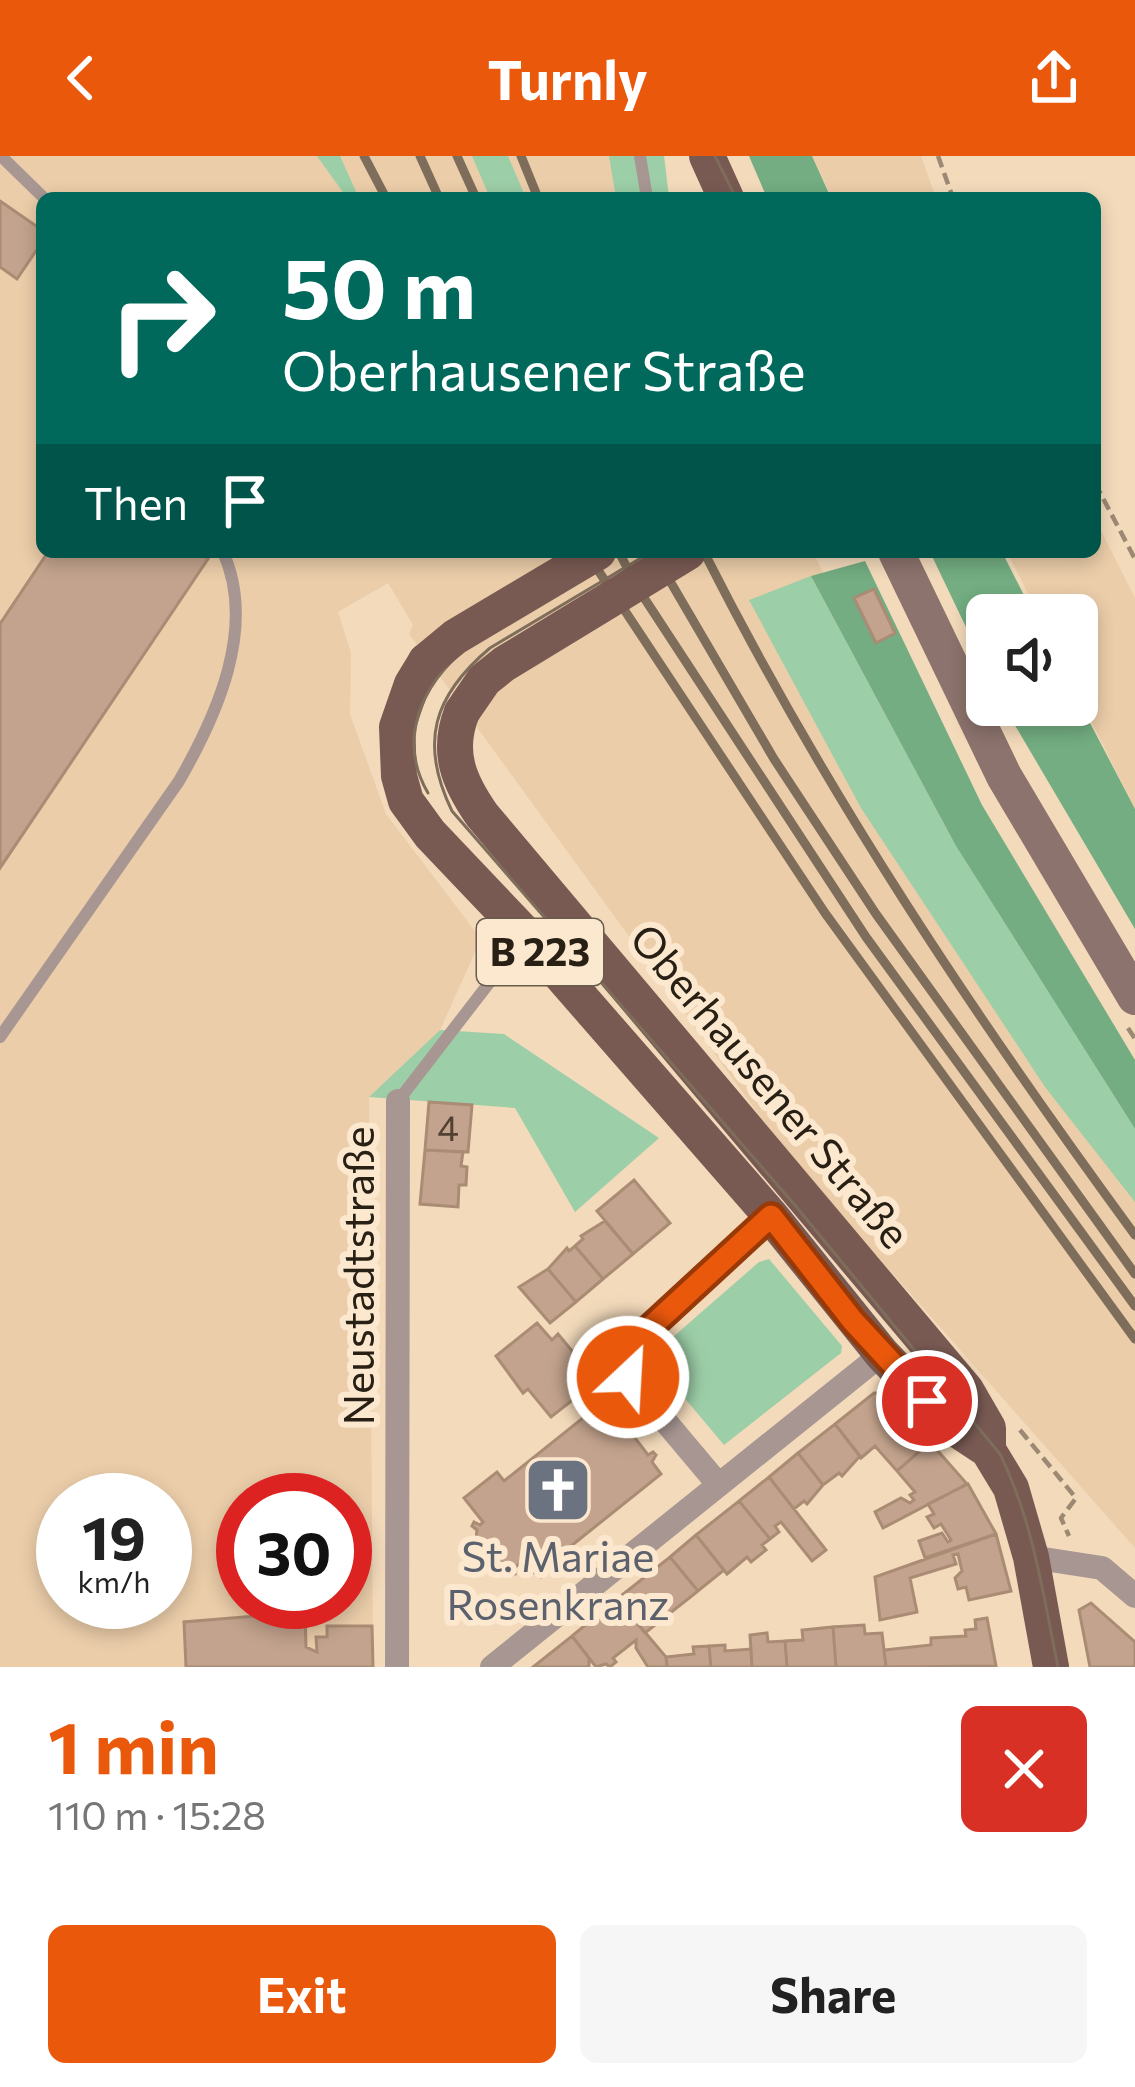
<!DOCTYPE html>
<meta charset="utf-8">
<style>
body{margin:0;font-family:Commissioner,sans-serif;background:#f6f6f6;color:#222;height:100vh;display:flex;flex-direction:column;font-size:45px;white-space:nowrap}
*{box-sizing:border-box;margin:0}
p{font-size:39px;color:#767676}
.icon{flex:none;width:66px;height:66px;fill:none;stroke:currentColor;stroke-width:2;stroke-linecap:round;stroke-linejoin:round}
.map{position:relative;height:1511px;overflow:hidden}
.side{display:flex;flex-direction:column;background:#fff;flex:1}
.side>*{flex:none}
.banner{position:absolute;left:36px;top:36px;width:1065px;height:366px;border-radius:18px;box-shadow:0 6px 18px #0003;background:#00695c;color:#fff;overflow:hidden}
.fabs{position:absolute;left:966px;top:438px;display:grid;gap:24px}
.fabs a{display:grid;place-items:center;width:132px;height:132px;border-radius:18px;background:#fff;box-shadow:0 6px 18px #0003;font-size:60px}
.speed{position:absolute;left:36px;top:1317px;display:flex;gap:24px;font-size:60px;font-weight:700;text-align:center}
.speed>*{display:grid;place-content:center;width:156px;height:156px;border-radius:50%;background:#fff;box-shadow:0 6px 18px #0003;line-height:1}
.speed small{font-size:30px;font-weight:400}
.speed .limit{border:18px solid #d22;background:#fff;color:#111}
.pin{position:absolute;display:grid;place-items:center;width:102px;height:102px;color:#fff;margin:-51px;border:6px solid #fff;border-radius:50%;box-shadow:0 3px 12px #0007}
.me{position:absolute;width:132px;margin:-66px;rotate:25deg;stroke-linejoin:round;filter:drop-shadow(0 0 9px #0008)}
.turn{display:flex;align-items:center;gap:42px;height:252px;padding:0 48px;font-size:54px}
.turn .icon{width:156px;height:156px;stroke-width:2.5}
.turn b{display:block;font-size:84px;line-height:102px}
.then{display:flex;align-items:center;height:114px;padding:0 48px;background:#0003;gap:24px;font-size:45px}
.round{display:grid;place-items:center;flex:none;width:126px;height:126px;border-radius:18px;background:#f6f6f6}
.headline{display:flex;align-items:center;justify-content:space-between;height:204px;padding:0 48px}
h1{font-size:72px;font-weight:700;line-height:90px;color:#ea580c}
.action{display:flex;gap:24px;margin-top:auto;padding:24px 48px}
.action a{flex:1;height:138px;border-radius:18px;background:#ea580c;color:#fff;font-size:48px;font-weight:700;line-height:138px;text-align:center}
.action a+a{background:#f6f6f6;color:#222}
header{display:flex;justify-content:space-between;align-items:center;height:156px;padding:0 48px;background:#ea580c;color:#fff;font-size:54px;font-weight:700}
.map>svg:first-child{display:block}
.built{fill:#ebcda9;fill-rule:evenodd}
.green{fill:#9ccea7}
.forest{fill:#73ad81}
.building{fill:#c3a38d;stroke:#aa8b74;stroke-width:3}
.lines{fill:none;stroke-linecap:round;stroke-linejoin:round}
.path{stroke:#9c8973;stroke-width:4.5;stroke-dasharray:12 6;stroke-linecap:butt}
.lane{stroke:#a89692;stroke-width:12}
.street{stroke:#a89692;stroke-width:24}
.secondary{stroke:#8d736d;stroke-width:36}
.primary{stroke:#795a53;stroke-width:36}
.tram{stroke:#7d6d5a;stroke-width:3}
.rail{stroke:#7d6d5a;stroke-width:9}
.primary-bridge{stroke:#795a53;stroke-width:36}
.route-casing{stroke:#983908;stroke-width:30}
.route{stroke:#ea580c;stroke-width:21}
.labels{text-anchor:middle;stroke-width:12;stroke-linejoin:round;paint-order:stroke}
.number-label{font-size:36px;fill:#504133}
.shield{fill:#fce8cf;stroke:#685c4d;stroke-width:3}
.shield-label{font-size:39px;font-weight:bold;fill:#292015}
.street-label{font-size:42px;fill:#292015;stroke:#fce8cf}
.worship-label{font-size:42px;fill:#5b616d;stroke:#fce8cf}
</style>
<header><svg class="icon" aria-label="back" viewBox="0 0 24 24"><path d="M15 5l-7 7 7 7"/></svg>Turnly<svg class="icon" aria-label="share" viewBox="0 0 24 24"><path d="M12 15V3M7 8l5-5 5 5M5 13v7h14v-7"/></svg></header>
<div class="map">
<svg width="1135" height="1511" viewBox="0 0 1135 1511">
<rect width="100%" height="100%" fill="#f3dabb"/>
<path class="built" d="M0,0H664L669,42H42V396H813L956,690L1088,903L1135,1013V1392L789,1000L409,478L413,469L388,427L338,456L351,497L350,558L386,658L481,783L440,874L369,941L373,1511H0ZM63,1344H165V1446H63ZM243,1344H345V1446H243Z
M812,0H921L936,42H832Z
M1095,363L1135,442V653L1077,537V459H1039L1007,396H1095Z"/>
<path class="green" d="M317,0H340L359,42H347Z
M472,0H508L526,42H490Z
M609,0H664L669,42H616Z
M811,420L956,690L1135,973V1046L1045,931L861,652L749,444Z
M440,874L504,878L659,982L575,1056L515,952L369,941Z
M769,1103L842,1190L841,1197L724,1289L650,1201L759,1106Z"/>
<path class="forest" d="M749,0H812L831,42H767Z
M930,396H1002L1034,459H987V515Z
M865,405L982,649L1135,904V973L956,690L811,420Z
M1077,542L1135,653V773L1003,549H1077Z"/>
<path class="building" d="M0,45L42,74V86L17,123L0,111Z
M48,396H198L208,403L0,712V468Z
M874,433L895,477L876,487L854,442Z
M429,946L472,949L468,996L425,994Z
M425,994L463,996L461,1010L467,1011L466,1029H459L458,1051L420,1048Z
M634,1024L670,1067L633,1098L597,1055Z
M605,1065L633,1098L603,1123L575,1090L583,1083L581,1080Z
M575,1090L603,1123L576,1146L548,1113L567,1092L569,1095Z
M548,1113L576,1146L550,1167L519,1131Z
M537,1167L552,1184L558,1178L597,1225L551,1261L528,1233L523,1237L496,1200Z
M874,1237L888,1238L930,1286L897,1315L875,1290L861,1302L835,1268Z
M604,1245L613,1256L619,1253L623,1258L619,1261L648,1299L653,1296L656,1299L652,1306L661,1318L561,1398L564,1402L541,1421L528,1413L525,1403L514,1412L515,1418L510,1419L509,1414H485L487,1409L469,1393L475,1391L477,1374L472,1370L474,1366L480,1369L483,1366L464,1342L497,1316L504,1325Z
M835,1268L860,1300L842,1320L839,1317L823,1329L798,1297Z
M930,1286L967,1328L883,1372L875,1356L901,1342L910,1347L914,1344L910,1339L915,1336L897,1315Z
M798,1297L823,1329L807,1348L804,1345L794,1353L769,1321Z
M769,1321L826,1394L812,1405L781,1366L775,1370L779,1376L770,1383L739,1345Z
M968,1328L996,1378L925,1402L919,1385L942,1377L948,1386L951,1384L941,1368L934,1372L927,1361L934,1358L928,1348Z
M739,1345L770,1383L762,1389L766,1394L751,1406L747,1401L727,1418L696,1379Z
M996,1378L1011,1435L969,1444L966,1431L958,1433L955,1422L962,1415L958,1398L953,1399L956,1408L910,1422L917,1456L880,1464L875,1421Z
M696,1379L724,1414L698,1435L670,1401Z
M670,1401L698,1435L645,1477L617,1443Z
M617,1443L666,1501L667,1511H648L636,1492V1484L613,1502L616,1506L610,1511L606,1508L596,1511L572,1480Z
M1091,1447L1135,1486V1511H1090L1079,1454Z
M305,1456L306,1491L317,1496L316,1481H327V1470H372L373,1511H186L184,1466Z
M987,1462L996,1510L886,1511L884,1494L931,1489V1482L966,1480L965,1474L976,1473L975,1464Z
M864,1469L865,1478L882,1477L886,1511H836L833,1471Z
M833,1471L836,1511H787L785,1485L803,1484L802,1474Z
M767,1477L768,1486L785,1485L787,1511H752L750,1479Z
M572,1480L589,1502V1511H533Z
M725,1489V1495L751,1493L752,1511H711L709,1490Z
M709,1490L711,1511H667L666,1501L694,1498L693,1491Z"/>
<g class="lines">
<path class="path" d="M938,0L953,42
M1095,327L1135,403
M724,400L731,396
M1128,872L1135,883
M1020,1274L1076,1342L1061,1362L1069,1380"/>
<path class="lane" d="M1,0L44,42
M640,0L647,42
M0,881L179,625C217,559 257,471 223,396
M398,945L496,818"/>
<path class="street" d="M718,1328L628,1221L626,1213L642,1179L771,1060
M1031,1401L1102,1412L1135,1440
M397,1511L398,945
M492,1511L882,1198"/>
<path class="secondary" d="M896,396L1004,620L1135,841"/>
<path class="primary" d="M707,0L726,42
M426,505L412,528L397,571L399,620L406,645L430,678L526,779L771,1060L882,1198L950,1269L988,1294L1011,1332L1031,1401L1051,1511
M462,556C446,596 459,626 482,659L966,1234L988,1272V1294"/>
<path class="tram" d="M715,0L736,42
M651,396L490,492C433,540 419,587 452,655L794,1048L1000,1298C1033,1365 1043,1438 1058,1511
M428,637C394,579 427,517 478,484"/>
<path class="rail" d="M364,0L386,42
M420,0L439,42
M457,0L476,42
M521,0L538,42
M586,396L825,757L1135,1183
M619,396L637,431L866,781L1135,1150
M653,396L774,603L876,758L1135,1118
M704,396C826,638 975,861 1135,1079"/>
<path class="primary-bridge" d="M426,505L455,481L598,396
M462,556L484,524L504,508L688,396"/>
</g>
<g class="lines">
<g class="route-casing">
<path id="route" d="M628,1221L626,1214L642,1179L771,1060L853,1165L927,1245"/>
</g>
<use href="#route" class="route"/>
</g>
<defs>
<g id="church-square" transform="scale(3.45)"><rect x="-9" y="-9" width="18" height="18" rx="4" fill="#6b7280" stroke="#fce8cf"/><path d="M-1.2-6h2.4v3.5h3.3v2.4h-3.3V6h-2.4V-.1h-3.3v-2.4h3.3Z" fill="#fff"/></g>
</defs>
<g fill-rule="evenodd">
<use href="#church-square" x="558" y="1334"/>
</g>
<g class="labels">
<g class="number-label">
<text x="448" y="985">4</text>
</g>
<rect class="shield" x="477" y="763" width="126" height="66" rx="9"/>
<g class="shield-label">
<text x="540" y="810">B 223</text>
</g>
<g class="street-label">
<text transform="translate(770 930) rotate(50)" y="15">Oberhausener Straße</text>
<text transform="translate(359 1120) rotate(-90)" y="15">Neustadtstraße</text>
</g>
<g class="worship-label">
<text x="558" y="1416">St. Mariae<tspan x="558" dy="48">Rosenkranz</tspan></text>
</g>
</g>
</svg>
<div class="fabs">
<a><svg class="icon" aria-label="sound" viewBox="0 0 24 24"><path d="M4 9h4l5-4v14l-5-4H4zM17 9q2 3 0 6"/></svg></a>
</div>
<div class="speed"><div>19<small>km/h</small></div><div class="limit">30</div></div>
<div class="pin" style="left:927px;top:1245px;background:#d93025"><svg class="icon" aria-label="arrive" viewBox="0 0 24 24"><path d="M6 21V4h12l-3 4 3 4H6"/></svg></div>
<svg class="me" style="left:628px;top:1221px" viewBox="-20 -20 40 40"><circle r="17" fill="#ea580c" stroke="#fff" stroke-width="3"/><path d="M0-11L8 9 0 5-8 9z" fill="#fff"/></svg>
<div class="banner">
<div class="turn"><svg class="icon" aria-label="right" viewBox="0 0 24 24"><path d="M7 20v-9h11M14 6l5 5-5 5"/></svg><div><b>50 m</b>Oberhausener Straße</div></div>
<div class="then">Then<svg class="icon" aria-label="arrive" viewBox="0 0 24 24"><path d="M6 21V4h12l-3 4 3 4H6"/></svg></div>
</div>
</div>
<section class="side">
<div class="headline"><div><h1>1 min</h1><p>110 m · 15:28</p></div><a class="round" style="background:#d93025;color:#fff"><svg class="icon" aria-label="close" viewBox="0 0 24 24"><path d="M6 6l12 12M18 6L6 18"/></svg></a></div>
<div class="action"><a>Exit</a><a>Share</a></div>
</section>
